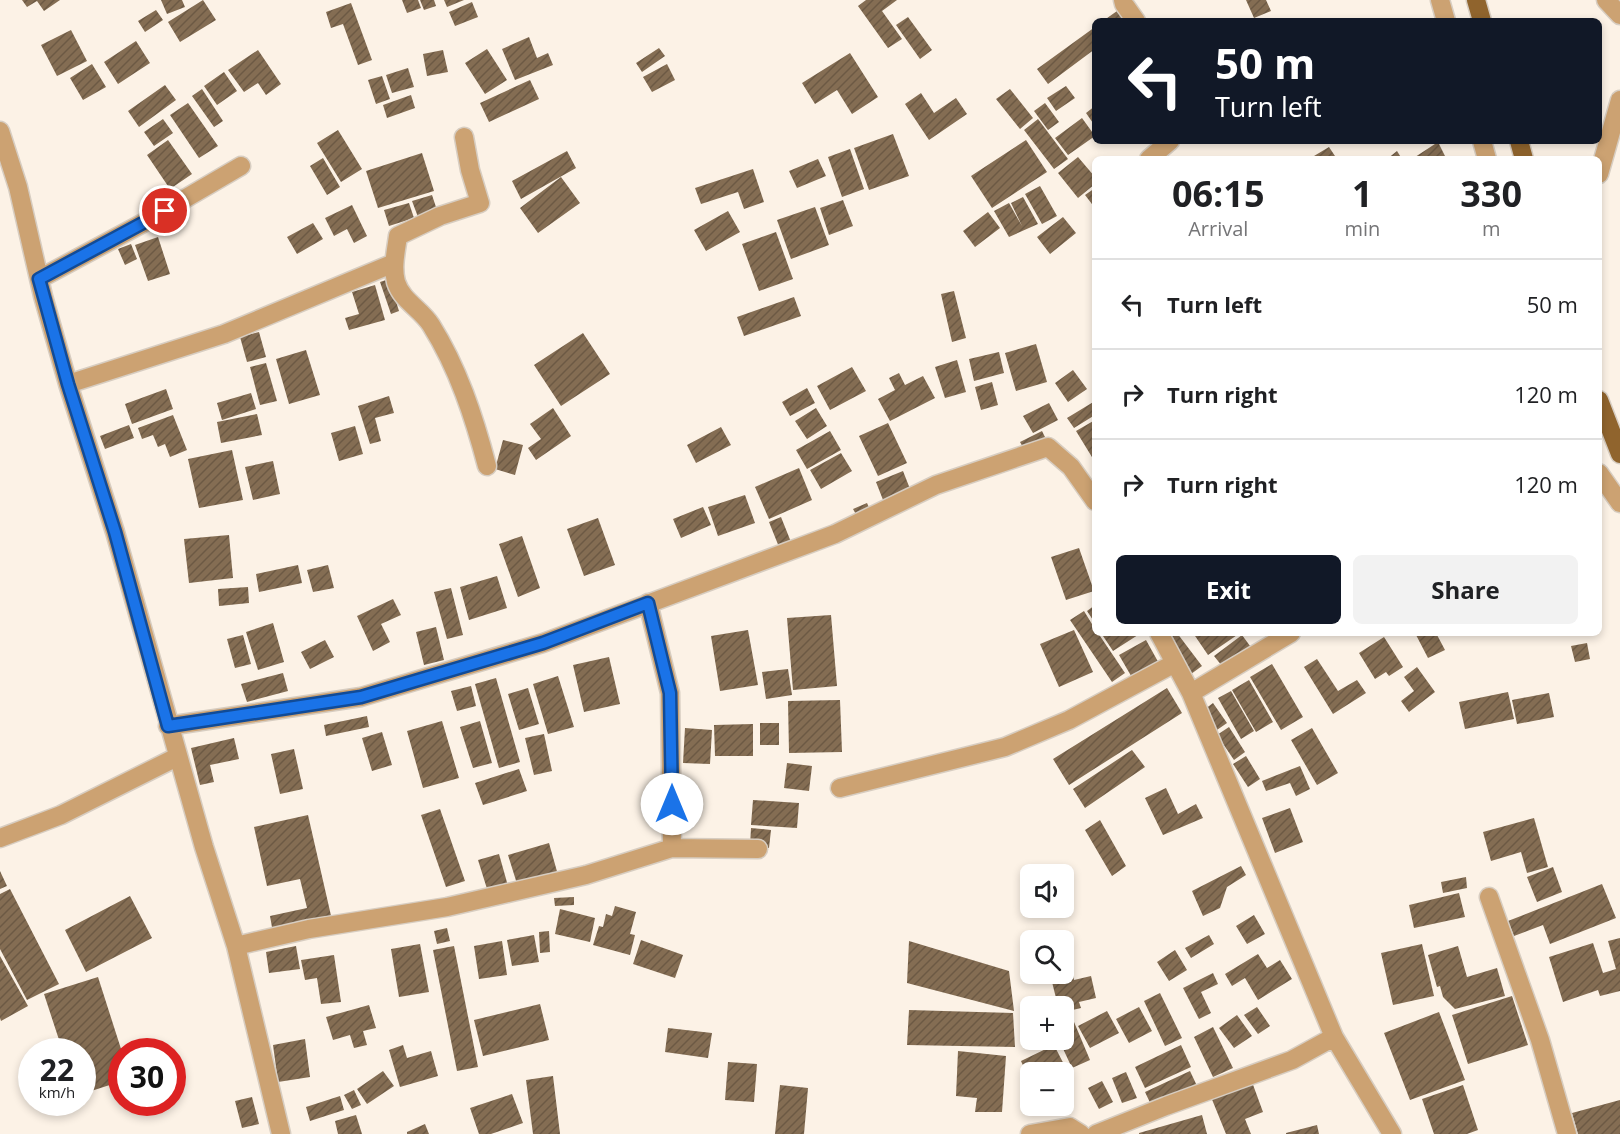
<!DOCTYPE html>
<meta charset="utf-8">
<style>
body{margin:0;font-family:"Open Sans",sans-serif;background:#f2f2f2;color:#202124;height:100vh;display:flex;flex-direction:column;font-size:22px;white-space:nowrap}
*{box-sizing:border-box;margin:0}
p{font-size:20px;color:#757577}
.icon{flex:none;width:33px;height:33px;fill:none;stroke:currentColor;stroke-width:2;stroke-linecap:round;stroke-linejoin:round}
.map{position:relative;flex:1;overflow:hidden}
.sheet{position:absolute;left:1092px;top:156px;width:510px;height:480px;display:flex;flex-direction:column;background:#fff;border-radius:9px;box-shadow:0 3px 9px #0003}
.sheet>*{flex:none}
.hud{position:absolute;left:1092px;top:18px;width:510px;height:126px;border-radius:9px;box-shadow:0 3px 9px #0003;background:#111827;color:#fff;overflow:hidden}
.fabs{position:absolute;left:1020px;top:864px;display:grid;gap:12px}
.fabs a{display:grid;place-items:center;width:54px;height:54px;border-radius:9px;background:#fff;box-shadow:0 3px 9px #0003;font-size:30px}
.speed{position:absolute;left:18px;top:1038px;display:flex;gap:12px;font-size:30px;font-weight:700;text-align:center}
.speed>*{display:grid;place-content:center;width:78px;height:78px;border-radius:50%;background:#fff;box-shadow:0 3px 9px #0003;line-height:1}
.speed small{font-size:15px;font-weight:400}
.speed .limit{border:9px solid #d22;background:#fff;color:#111}
.pin{position:absolute;display:grid;place-items:center;width:51px;height:51px;color:#fff;margin:-26px;border:3px solid #fff;border-radius:50%;box-shadow:0 2px 6px #0007}
.me{position:absolute;width:66px;margin:-33px;rotate:0deg;stroke-linejoin:round;filter:drop-shadow(0 0 4px #0008)}
.turn{display:flex;align-items:center;gap:21px;height:126px;padding:0 24px;font-size:27px}
.turn .icon{width:78px;height:78px;stroke-width:2.5}
.turn b{display:block;font-size:42px;line-height:51px}
.eta{display:flex;justify-content:space-evenly;align-items:center;height:102px;text-align:center}
.eta b{font-size:36px;font-weight:700;line-height:42px}
.action{display:flex;gap:12px;margin-top:auto;padding:12px 24px}
.action a{flex:1;height:69px;border-radius:9px;background:#111827;color:#fff;font-size:24px;font-weight:700;line-height:69px;text-align:center}
.action a+a{background:#f2f2f2;color:#202124}
ul{padding:0;list-style:none}
li{display:flex;align-items:center;gap:18px;height:90px;padding:0 24px;border-top:2px solid #e0e0e0}
li div{flex:1}
li b{display:block;font-size:22px}
li em{font-style:normal}
.map>svg:first-child{display:block}
.building{fill:url(#building-hatch)}
.lines{fill:none;stroke-linecap:round;stroke-linejoin:round}
.street-casing{stroke:#d7cdc1;stroke-width:21}
.primary-casing{stroke:#d7cdc1;stroke-width:21}
.street{stroke:#cca272;stroke-width:18}
.primary{stroke:#90642d;stroke-width:18}
.route-casing{stroke:#114b97;stroke-width:15}
.route{stroke:#1a73e8;stroke-width:10}
</style>
<div class="map">
<svg width="1620" height="1134" viewBox="0 0 1620 1134">
<defs>
<pattern id="building-hatch" width="6" height="6" patternUnits="userSpaceOnUse" patternTransform="scale(1.5)"><rect width="6" height="6" fill="#846d53"/><path d="M-1 1l2-2M0 6l6-6M5 7l2-2" fill="none" stroke="#6c5944"/></pattern>
</defs>
<rect width="100%" height="100%" fill="#fcf2e6"/>
<path class="building" d="M22,0H60L44,11L37,1L27,7Z
M161,0H182L185,7L167,14Z
M203,0L216,20L180,42L168,22Z
M402,0H418L421,8L407,13Z
M420,0H434L436,6L424,10Z
M444,0H464L447,7Z
M866,0H897L882,11L902,39L888,48L858,6Z
M1246,0H1266L1271,11L1254,18Z
M472,2L478,17L455,26L449,12Z
M351,3L372,60L358,65L343,24L331,28L326,12Z
M156,10L163,20L145,32L138,21Z
M1117,11L1124,21H1103Z
M908,17L932,50L920,59L896,25Z
M1095,27V49L1048,84L1037,69Z
M71,30L87,61L57,76L41,45Z
M529,37L537,58L548,53L553,65L515,80L502,49Z
M136,41L150,63L118,84L104,62Z
M659,48L665,56L642,72L636,63Z
M487,49L507,80L485,94L465,63Z
M258,50L281,84L266,95L258,83L244,92L228,70Z
M443,50L448,72L427,76L423,54Z
M850,53L878,97L852,114L837,90L815,104L802,83Z
M92,64L106,87L83,100L70,78Z
M667,64L675,80L652,92L643,77Z
M408,68L414,87L392,93L386,75Z
M224,72L237,91L217,105L204,86Z
M382,76L390,99L376,104L368,80Z
M530,80L539,99L489,122L480,103Z
M165,85L176,100L139,127L128,111Z
M1066,86L1075,98L1056,111L1047,98Z
M202,89L223,121L214,127L192,96Z
M1010,89L1033,118L1020,129L996,99Z
M921,93L934,113L956,98L967,114L929,140L905,104Z
M411,95L415,108L387,118L383,105Z
M188,103L218,146L199,158L170,115Z
M1045,103L1059,122L1048,130L1034,111Z
M1095,106V126L1086,113Z
M1082,118L1095,136L1068,155L1055,138Z
M163,119L173,133L154,146L144,132Z
M1038,119L1068,159L1054,169L1024,130Z
M338,130L362,169L341,182L317,143Z
M893,134L909,176L869,190L854,148Z
M168,140L192,174L170,189L147,155Z
M1026,140L1047,172L992,208L971,176Z
M1438,142L1446,158L1412,159Z
M1329,147L1337,159H1309Z
M850,149L864,189L842,197L828,157Z
M567,151L576,168L521,199L512,181Z
M1397,151L1402,159H1387Z
M422,153L434,191L378,208L366,171Z
M1078,157L1095,177V184L1078,198L1058,173Z
M323,158L340,187L327,195L310,166Z
M818,159L826,176L797,188L789,171Z
M753,169L764,202L744,209L738,192L701,204L695,188Z
M561,177L580,203L538,233L520,208Z
M1040,186L1057,216L1042,224L1025,194Z
M1095,188V208L1085,195Z
M432,195L437,210L418,217L412,201Z
M1023,197L1038,224L1009,237L994,211L1009,203L1022,226L1011,203Z
M843,200L853,226L829,235L820,208Z
M409,203L414,218L389,226L384,210Z
M352,205L367,236L354,243L347,229L334,236L325,218Z
M815,207L829,245L791,259L777,220Z
M728,211L740,232L706,251L694,230Z
M988,212L1000,228L975,247L963,231Z
M1063,217L1076,233L1050,254L1037,237Z
M313,223L323,239L297,254L287,237Z
M776,232L793,279L759,291L742,244Z
M158,237L170,274L148,281L135,245Z
M131,244L137,259L125,265L118,249Z
M389,279L399,311L391,314L380,282Z
M375,285L385,320L349,330L345,318L359,314L352,292Z
M954,291L966,338L952,342L941,294Z
M794,297L801,316L744,336L737,317Z
M259,332L266,357L247,362L240,337Z
M583,333L610,374L561,406L534,365Z
M1036,344L1047,382L1016,391L1005,353Z
M306,350L320,395L289,404L276,359Z
M999,352L1004,373L974,381L969,359Z
M957,360L966,392L945,398L935,367Z
M266,363L277,401L260,405L250,367Z
M852,367L866,391L830,410L817,386Z
M1073,370L1087,389L1068,402L1055,383Z
M899,373L905,385L923,376L935,398L890,421L878,399L895,390L889,378Z
M992,382L998,405L981,410L975,387Z
M807,388L815,403L790,416L782,402Z
M166,389L173,409L132,424L125,404Z
M251,393L256,409L222,420L217,403Z
M389,396L394,413L375,418L381,441L370,444L358,406Z
M1095,401V415L1074,428L1067,418Z
M1049,403L1058,420L1033,433L1023,416Z
M553,408L571,436L536,460L528,448L541,439L530,424Z
M816,408L827,426L807,439L795,421Z
M257,414L262,435L221,443L217,422Z
M173,415L187,450L170,457L165,444L158,447L153,435L142,439L138,428Z
M1095,420V462L1076,431Z
M888,423L907,463L878,476L859,436Z
M129,425L134,438L105,449L100,436Z
M355,426L363,454L339,461L331,433Z
M721,427L731,445L696,463L687,445Z
M830,431L841,450L807,469L796,450Z
M1042,431L1048,443L1026,453L1020,442Z
M503,440L523,445L515,475L495,469Z
M232,450L243,500L199,508L188,459Z
M841,453L852,471L821,489L810,470Z
M273,461L280,494L253,500L245,467Z
M799,468L812,500L769,519L755,487Z
M903,471L912,494L885,505L876,482Z
M745,495L755,523L718,536L708,507Z
M867,503L872,514L859,520L853,509Z
M703,507L711,525L681,538L673,519Z
M781,517L793,547L781,552L769,522Z
M598,518L615,565L584,576L567,529Z
M229,535L233,578L189,583L184,539Z
M522,536L540,588L518,597L499,544Z
M1079,548L1094,591L1066,600L1051,557Z
M298,565L302,583L259,592L256,574Z
M328,565L334,588L313,592L307,570Z
M497,576L507,608L469,620L460,587Z
M248,587L249,603L219,606L218,589Z
M451,588L463,635L447,639L434,592Z
M393,599L401,615L381,624L390,642L373,651L357,616Z
M1095,605V623L1087,611Z
M1084,611L1095,629V633H1098L1125,673L1112,682L1070,620Z
M831,615L837,686L793,690L787,618Z
M273,623L284,662L258,670L246,632Z
M436,627L444,660L424,665L416,632Z
M748,630L758,685L720,691L711,636Z
M1074,630L1093,672L1059,687L1040,644Z
M1101,633H1141L1113,651Z
M1160,633H1177L1202,666L1191,674Z
M1193,633H1240L1208,655Z
M1415,633H1436L1445,650L1428,658Z
M243,635L251,664L235,668L227,639Z
M1242,635L1253,650L1226,671L1214,656Z
M1384,637L1403,667L1389,676L1386,672L1375,679L1359,653Z
M325,640L334,657L310,669L301,652Z
M1146,640L1161,667L1134,681L1119,655Z
M1587,643L1590,659L1575,662L1571,646Z
M609,657L620,704L584,712L573,665Z
M1317,659L1338,691L1357,680L1366,693L1333,714L1304,667Z
M1272,664L1303,717L1281,730L1250,677Z
M1417,667L1435,692L1409,712L1401,701L1414,691L1404,677Z
M788,669L792,695L766,699L762,672Z
M283,673L288,691L247,702L241,684Z
M558,676L574,727L548,734L533,684Z
M496,678L520,762L499,768L475,684Z
M1249,680L1273,722L1256,732L1232,690Z
M471,686L476,706L457,711L451,691Z
M528,688L539,724L519,730L508,694Z
M1167,688L1182,713L1069,785L1053,759Z
M1231,691L1254,731L1241,739L1218,698Z
M1508,692L1514,719L1465,729L1459,702Z
M1549,693L1554,717L1517,724L1512,700Z
M840,700L842,752L789,753L788,701Z
M1213,703L1227,723L1214,732L1201,712Z
M367,716L369,727L326,736L324,725Z
M442,721L459,778L423,788L407,731Z
M480,721L492,763L473,768L460,727Z
M760,723H779V745H760Z
M753,724V756H715L714,725Z
M1229,727L1245,752L1234,760L1217,735Z
M685,728L712,730L710,764L683,763Z
M1312,728L1338,773L1317,785L1291,740Z
M382,732L392,765L372,771L362,738Z
M544,734L552,771L534,775L525,738Z
M234,738L239,759L210,765L214,782L200,785L191,748Z
M294,749L303,789L280,794L271,754Z
M1132,750L1145,767L1085,808L1073,789Z
M1246,756L1260,779L1248,787L1233,764Z
M787,763L812,766L809,791L784,788Z
M1300,766L1310,789L1296,796L1290,783L1266,791L1262,781Z
M519,769L527,791L483,805L475,783Z
M1166,788L1178,814L1196,804L1203,818L1163,835L1145,798Z
M753,800L799,803L797,828L751,825Z
M1290,808L1303,842L1275,853L1262,818Z
M440,809L465,881L446,887L421,815Z
M308,815L332,920L273,933L270,916L307,908L300,879L267,886L254,827Z
M1534,818L1548,867L1527,873L1521,852L1491,861L1483,832Z
M1100,820L1126,866L1112,876L1085,830Z
M751,828L771,830L769,848L750,846Z
M549,843L558,875L518,887L508,855Z
M499,854L508,886L488,892L478,860Z
M1241,866L1246,875L1227,887L1220,908L1203,916L1192,891Z
M1553,867L1562,892L1537,902L1527,877Z
M0,871L7,886L0,889Z
M1466,877L1467,888L1443,893L1441,882Z
M1602,884L1616,918L1550,944L1543,925L1514,936L1508,921Z
M10,889L59,984L27,1000L0,949V894Z
M1459,893L1465,917L1414,928L1409,905Z
M130,896L152,938L86,972L65,930Z
M574,897V905L555,906L554,898Z
M615,906L636,912L630,934L635,935L630,955L593,945L599,926L603,927L606,914L612,916Z
M560,909L595,918L590,942L555,934Z
M1254,915L1265,934L1247,944L1236,926Z
M447,928L450,941L437,944L434,931Z
M549,931L550,952L540,953L539,932Z
M534,935L539,962L512,966L507,940Z
M1209,935L1214,944L1191,958L1185,948Z
M1620,938V991L1600,996L1598,990L1563,1002L1549,957L1593,943L1603,973L1616,969L1608,941Z
M641,940L683,955L675,978L633,964Z
M502,941L507,975L479,979L474,946Z
M909,941L1009,971L1014,1011L907,983Z
M420,944L429,992L399,997L391,949Z
M1422,944L1434,996L1393,1005L1381,953Z
M296,946L300,969L269,973L266,952Z
M454,946L478,1067L457,1071L433,950Z
M1458,946L1467,977L1497,968L1505,996L1455,1009L1443,997L1440,986L1437,987L1428,955Z
M1175,950L1187,970L1169,981L1157,962Z
M1258,954L1267,968L1280,960L1292,979L1258,1000L1245,978L1232,986L1225,974Z
M334,955L341,1002L321,1004L317,978L305,980L301,960Z
M0,956L28,1006L1,1021L0,1018Z
M1071,967L1074,980L1091,976L1096,998L1079,1002L1081,1008L1064,1012V1006H1058L1050,974H1064V969Z
M1213,973L1218,984L1201,992L1211,1013L1199,1019L1183,988Z
M98,977L122,1052V1081L82,1094V1052H63L44,994Z
M1160,993L1182,1038L1165,1046L1144,1001Z
M1512,996L1528,1045L1468,1064L1452,1015Z
M540,1004L549,1040L483,1056L474,1020Z
M369,1005L376,1028L363,1031L367,1045L354,1048L350,1035L333,1040L326,1017Z
M1139,1007L1152,1031L1129,1043L1116,1019Z
M1257,1007L1270,1026L1258,1034L1244,1015Z
M909,1010L1013,1013L1015,1047L907,1045Z
M1107,1011L1119,1033L1090,1048L1078,1026Z
M1439,1012L1465,1080L1410,1100L1384,1033Z
M1237,1015L1252,1036L1234,1048L1219,1028Z
M1074,1022L1090,1060L1072,1068L1059,1040H1064V1027Z
M1213,1027L1233,1068L1213,1077L1194,1037Z
M668,1028L712,1033L708,1058L665,1052Z
M305,1039L310,1077L278,1082L273,1045Z
M1030,1040H1056L1031,1047Z
M403,1045L407,1058L431,1051L438,1076L400,1087L389,1050Z
M1054,1045L1073,1082L1064,1087V1072H1044L1043,1069L1036,1072H1030L1028,1077L1021,1061Z
M1181,1045L1191,1067L1145,1088L1135,1067Z
M958,1051L1006,1056L1002,1112H975L977,1098L956,1096Z
M728,1062L757,1064L754,1102L725,1100Z
M383,1071L394,1086L367,1104L357,1089Z
M1190,1071L1198,1088L1153,1109L1145,1092Z
M1126,1072L1137,1098L1122,1103L1112,1078Z
M553,1076L560,1134H533L526,1080Z
M1102,1081L1113,1102L1099,1109L1088,1088Z
M1252,1082L1263,1112L1245,1119L1251,1134H1226L1211,1097Z
M780,1085L808,1088L804,1134H775Z
M1463,1085L1478,1130L1467,1134H1434L1422,1099Z
M354,1090L361,1105L352,1109L344,1095Z
M512,1094L523,1123L491,1134H479L470,1108Z
M340,1096L344,1110L310,1121L306,1107Z
M252,1097L259,1124L242,1128L235,1101Z
M1620,1100V1134H1578L1572,1113Z
M356,1115L362,1134H338L335,1121Z
M1202,1115L1207,1134H1139V1133Z
M425,1124L429,1134H407V1132Z
M1317,1125L1319,1134H1286V1133Z"/>
<g class="lines">
<g class="street-casing">
<path id="street" d="M1123,0L1124,4L1136,21
M1440,0L1446,21
M1606,0L1620,15
M0,131L18,187L43,296L68,384L115,532L204,847L236,946L281,1134
M464,137L470,170L480,203L440,216L398,236C396,251 392,267 396,282C402,301 421,309 431,325C458,368 474,417 487,466
M1482,141L1487,159
M1149,159L1170,141
M1599,174L1620,100
M39,279L145,222L241,166
M68,384L224,334L394,263
M1599,473L1620,503
M648,603L670,693L672,848
M1159,633L1191,693L1334,1037L1392,1134
M1191,693L1291,633
M168,726L361,697L543,643L835,534L936,485L1048,447L1071,467L1095,501
M840,788L1005,747L1069,720L1175,663
M0,838L61,815L177,757
M1489,897L1540,1040L1567,1134
M236,946L309,929L447,907L586,875L672,848L758,849
M1030,1134L1070,1127L1081,1134
M1096,1134L1166,1106L1292,1060L1334,1037"/>
</g>
<g class="primary-casing">
<path id="primary" d="M1476,0L1482,21
M1519,141L1524,159
M1599,400L1620,454"/>
</g>
<use href="#street" class="street"/>
<use href="#primary" class="primary"/>
</g>
<g class="lines">
<g class="route-casing">
<path id="route" d="M165,211L39,279L68,384L115,532L168,726L361,697L543,643L648,603L670,693L672,804"/>
</g>
<use href="#route" class="route"/>
</g>
</svg>
<div class="fabs">
<a><svg class="icon" aria-label="sound" viewBox="0 0 24 24"><path d="M4 9h4l5-4v14l-5-4H4zM17 9q2 3 0 6"/></svg></a>
<a><svg class="icon" aria-label="search" viewBox="0 0 24 24"><circle cx="10" cy="10" r="6"/><path d="M15 15l6 6"/></svg></a>
<a>+</a>
<a>−</a>
</div>
<div class="speed"><div>22<small>km/h</small></div><div class="limit">30</div></div>
<div class="pin" style="left:165px;top:211px;background:#d93025"><svg class="icon" aria-label="arrive" viewBox="0 0 24 24"><path d="M6 21V4h12l-3 4 3 4H6"/></svg></div>
<svg class="me" style="left:672px;top:804px" viewBox="-20 -20 40 40"><circle r="19" fill="#fff"/><path d="M0-13L10 11 0 6-10 11z" fill="#1a73e8"/></svg>
<div class="hud">
<div class="turn"><svg class="icon" aria-label="left" viewBox="0 0 24 24"><path d="M17 20v-9H6M10 6l-5 5 5 5"/></svg><div><b>50 m</b>Turn left</div></div>
</div>
<section class="sheet">
<div class="eta">
<div><b>06:15</b><p>Arrival</p></div>
<div><b>1</b><p>min</p></div>
<div><b>330</b><p>m</p></div>
</div>
<ul>
<li><svg class="icon" aria-label="left" viewBox="0 0 24 24"><path d="M17 20v-9H6M10 6l-5 5 5 5"/></svg><div><b>Turn left</b></div><em>50 m</em></li>
<li><svg class="icon" aria-label="right" viewBox="0 0 24 24"><path d="M7 20v-9h11M14 6l5 5-5 5"/></svg><div><b>Turn right</b></div><em>120 m</em></li>
<li><svg class="icon" aria-label="right" viewBox="0 0 24 24"><path d="M7 20v-9h11M14 6l5 5-5 5"/></svg><div><b>Turn right</b></div><em>120 m</em></li>
</ul>
<div class="action"><a>Exit</a><a>Share</a></div>
</section>
</div>
